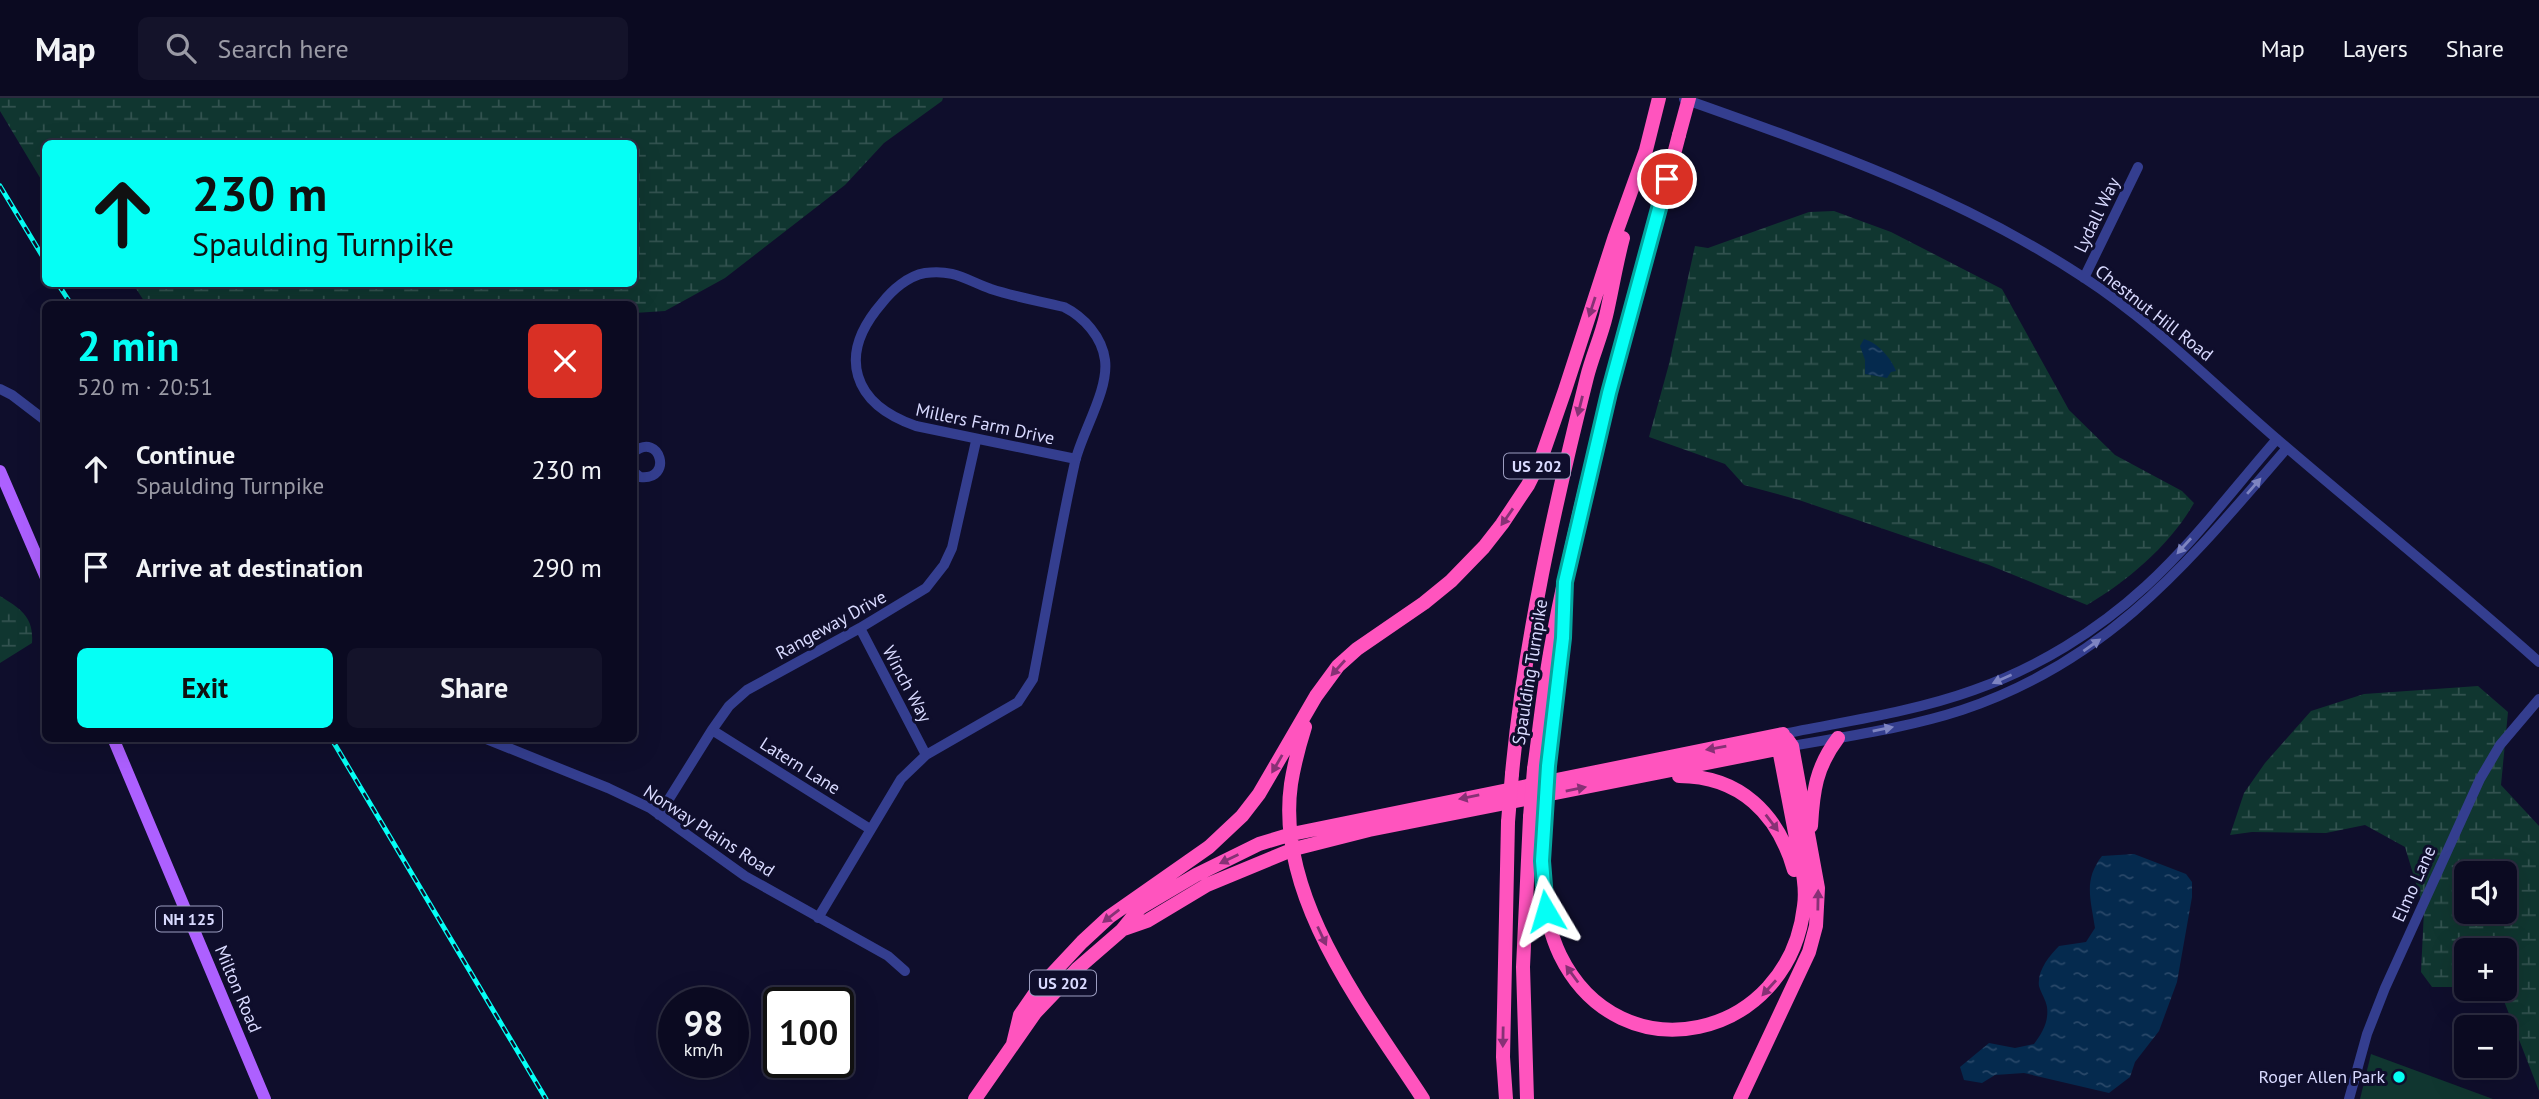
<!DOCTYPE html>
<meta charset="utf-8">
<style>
body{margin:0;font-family:"PT Sans",sans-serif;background:#14132a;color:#f1f3f6;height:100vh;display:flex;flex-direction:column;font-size:26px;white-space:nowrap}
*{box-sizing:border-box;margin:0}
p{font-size:23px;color:#9a9aa5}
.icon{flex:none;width:38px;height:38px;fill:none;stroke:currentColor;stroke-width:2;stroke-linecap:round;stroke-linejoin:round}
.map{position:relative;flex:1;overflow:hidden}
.details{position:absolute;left:42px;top:203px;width:595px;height:441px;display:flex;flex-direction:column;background:#0b0a21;border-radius:10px;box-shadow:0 7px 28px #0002,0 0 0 2px #2b2b3f}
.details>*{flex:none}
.banner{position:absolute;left:42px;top:42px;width:595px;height:147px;border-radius:10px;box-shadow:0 7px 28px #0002,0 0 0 2px #2b2b3f;background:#05fff5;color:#111;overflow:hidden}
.fabs{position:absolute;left:2454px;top:763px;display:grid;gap:14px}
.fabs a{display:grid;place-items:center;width:63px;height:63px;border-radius:10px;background:#0b0a21;box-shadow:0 7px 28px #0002,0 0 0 2px #2b2b3f;font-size:35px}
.speed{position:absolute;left:658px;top:889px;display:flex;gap:14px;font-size:35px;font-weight:700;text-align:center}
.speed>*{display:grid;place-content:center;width:91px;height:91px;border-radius:50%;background:#0b0a21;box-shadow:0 7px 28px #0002,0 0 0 2px #2b2b3f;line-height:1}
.speed small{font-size:18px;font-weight:400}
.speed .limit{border:4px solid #111;border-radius:10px;background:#fff;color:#111}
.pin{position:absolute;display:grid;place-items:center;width:60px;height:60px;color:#fff;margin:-30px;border:4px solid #fff;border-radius:50%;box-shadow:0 2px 7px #0007}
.me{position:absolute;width:77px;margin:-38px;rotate:353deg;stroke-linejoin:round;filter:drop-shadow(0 0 5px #0008)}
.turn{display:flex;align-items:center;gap:24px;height:147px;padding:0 35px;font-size:32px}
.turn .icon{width:91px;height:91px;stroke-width:2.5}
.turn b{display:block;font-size:49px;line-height:60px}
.round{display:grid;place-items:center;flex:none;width:74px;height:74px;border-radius:10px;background:#14132a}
.headline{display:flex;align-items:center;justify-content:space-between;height:119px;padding:0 35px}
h1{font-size:42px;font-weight:800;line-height:52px;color:#05fff5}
.action{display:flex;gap:14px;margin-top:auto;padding:14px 35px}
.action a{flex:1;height:80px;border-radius:10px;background:#05fff5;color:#111;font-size:28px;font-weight:800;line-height:80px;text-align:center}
.action a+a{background:#14132a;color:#f1f3f6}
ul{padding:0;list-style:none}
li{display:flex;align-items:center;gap:21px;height:98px;padding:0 35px}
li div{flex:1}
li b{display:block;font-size:26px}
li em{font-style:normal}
header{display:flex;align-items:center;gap:42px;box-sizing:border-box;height:98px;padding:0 35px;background:#0b0a21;border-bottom:2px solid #2b2b3f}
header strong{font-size:33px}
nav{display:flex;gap:38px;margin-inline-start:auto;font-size:24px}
.search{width:490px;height:63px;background:#14132a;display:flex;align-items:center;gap:18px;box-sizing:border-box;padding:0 24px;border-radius:10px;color:#9a9aa5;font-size:26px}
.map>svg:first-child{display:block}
.grass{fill:#103630}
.wetland{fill:url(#wetland-marsh);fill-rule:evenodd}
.water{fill:url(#water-ripples)}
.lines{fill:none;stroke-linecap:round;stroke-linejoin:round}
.minor{stroke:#343e8f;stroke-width:10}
.major{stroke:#ad60ff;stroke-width:12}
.highway{stroke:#ff54be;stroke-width:14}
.rail-casing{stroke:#05fff5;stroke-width:5}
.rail{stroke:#0f0e2c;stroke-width:2.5;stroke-dasharray:8;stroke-linecap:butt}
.highway-bridge{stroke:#ff54be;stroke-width:14}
.oneway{fill:#873175}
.oneway2{fill:#7e84c1}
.route-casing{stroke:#03a69f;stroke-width:18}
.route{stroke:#05fff5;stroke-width:12}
.poi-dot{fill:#05fff5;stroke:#0f0e2c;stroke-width:2.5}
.labels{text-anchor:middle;stroke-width:6;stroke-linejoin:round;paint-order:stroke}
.shield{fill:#0f0e2c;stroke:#9c9dc0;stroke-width:2}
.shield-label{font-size:16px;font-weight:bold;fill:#d9daff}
.street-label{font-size:18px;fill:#d9daff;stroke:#0f0e2c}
.poi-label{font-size:18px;fill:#d9daff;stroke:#0f0e2c;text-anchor:end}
</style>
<header>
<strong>Map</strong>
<div class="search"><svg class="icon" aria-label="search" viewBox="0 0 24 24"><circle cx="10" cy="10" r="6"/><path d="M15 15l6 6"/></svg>Search here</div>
<nav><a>Map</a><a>Layers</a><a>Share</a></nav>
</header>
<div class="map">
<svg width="2539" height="1001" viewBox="0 0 2539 1001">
<defs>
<pattern id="wetland-marsh" width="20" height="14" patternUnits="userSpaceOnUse" patternTransform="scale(1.75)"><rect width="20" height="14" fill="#103630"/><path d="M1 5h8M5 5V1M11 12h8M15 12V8" fill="none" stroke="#32524f"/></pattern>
<pattern id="water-ripples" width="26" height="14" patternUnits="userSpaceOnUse" patternTransform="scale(1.75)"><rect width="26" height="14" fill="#052a4e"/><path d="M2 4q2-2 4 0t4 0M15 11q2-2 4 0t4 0" fill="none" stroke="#294869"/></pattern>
</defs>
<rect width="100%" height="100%" fill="#0f0e2c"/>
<path class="grass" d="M2371,956L2493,1001H2360Z"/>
<path class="wetland" d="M0,0H943L942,3L884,45L845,87L725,180L665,213L634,215V206H146L133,186H634V46H46L45,88L0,13Z
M1834,113L1891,134L2002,191L2069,312L2115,357L2182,393L2194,405C2170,447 2128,483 2087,507L1989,467L1799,402L1744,387L1725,366L1649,339L1669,266L1695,148L1708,150L1809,114Z
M0,498C21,511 34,519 32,545L0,565Z
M2478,588L2508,614L2501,687L2539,728V993L2504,903L2493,891H2504V852H2466V889H2432L2421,874L2424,812L2405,749L2365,727L2326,735L2252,734L2230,737L2244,695L2265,665L2311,613L2364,596ZM2466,775H2504V814H2466Z"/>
<path class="water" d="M1864,241C1878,245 1891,260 1896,273L1891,274L1887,280L1865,276V262L1860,248Z
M2134,756L2186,776L2192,784V799L2177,884L2159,933L2135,964L2130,979L2109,995L2024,975L1995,977L1982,985L1964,982L1960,969L1989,945L2015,950L2034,946C2042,935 2049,924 2047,909C2046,902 2041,895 2039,888C2037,873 2049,858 2059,848L2086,844L2095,830C2091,802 2083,782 2102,758Z"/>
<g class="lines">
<path class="minor" d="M1684,1C1822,50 1960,98 2083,179C2154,225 2214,287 2278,342C2364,416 2454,488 2539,564
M2084,180L2138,69
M0,291L12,297L46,323
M634,354C660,333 674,383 640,379L634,374
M860,530L926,657
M712,632L870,731
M1783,636C1847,623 1913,614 1974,592C2037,570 2097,533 2146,488C2194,444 2234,390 2277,341
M484,640L608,690L650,710L745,778L888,858L905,873
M1792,648C1848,638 1907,630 1962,612C2111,562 2189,463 2287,350
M659,717L712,632L729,608L747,592L860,530L926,490L944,467L952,450L976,343
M818,820L901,681L926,657L1018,604L1033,581C1047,509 1059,436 1075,364C1082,334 1109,292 1105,262C1102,239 1084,219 1064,209C1040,203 1015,199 991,191C966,182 954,171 925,175C908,178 892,192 882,205C836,258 853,306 916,328L1076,361
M2349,1001L2367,936L2385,890L2480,681L2500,647L2539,601"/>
<path class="major" d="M0,373L46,480
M113,640L265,1001"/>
<path class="highway" d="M1644,60L1659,0
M1305,629C1299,648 1294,667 1291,686C1275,799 1365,912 1423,1001
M1547,668L1563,524
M1534,671C1540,629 1544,586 1552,544C1584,373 1635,206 1679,37
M1512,676C1524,545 1555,406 1587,279C1592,259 1601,239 1606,218C1612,192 1616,166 1623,140
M1679,678C1740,678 1778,716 1794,772
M1545,716C1542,763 1539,813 1560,857C1620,980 1789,942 1804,808C1807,788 1801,765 1797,745C1791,714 1785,682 1779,651L1781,642
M1811,728C1813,693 1816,669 1838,640
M1124,831L1147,823L1207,787L1294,751L1369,732L1792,648
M1013,946L1020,917L1038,891L1082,844L1109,819L1209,749L1242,718L1259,696L1316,598L1338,568L1357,551L1424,505L1451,483L1484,449L1502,426L1528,387L1541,361L1565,292L1615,138L1646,52
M975,1001L1035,915L1077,871L1122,832L1140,810L1196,777L1259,746L1292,736L1783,636
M1506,1001L1503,959L1508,724
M1527,1001L1523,869L1530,719
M1740,1001L1809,854L1816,828L1818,790L1792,648L1787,641"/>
<g class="rail-casing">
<path id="rail" d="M0,88L46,164
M58,186L71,206
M331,640L546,1001"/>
</g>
<use href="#rail" class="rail"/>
<path class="highway-bridge" d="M1679,37L1689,0
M1545,716L1547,668
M1530,719L1534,671
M1508,724L1512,676"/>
</g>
<defs><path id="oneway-solid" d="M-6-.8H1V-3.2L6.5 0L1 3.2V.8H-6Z" transform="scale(1.75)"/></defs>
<g class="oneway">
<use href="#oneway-solid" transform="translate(1592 209) rotate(108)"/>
<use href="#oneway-solid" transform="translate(1580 308) rotate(104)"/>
<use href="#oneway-solid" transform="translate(1507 419) rotate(125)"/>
<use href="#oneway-solid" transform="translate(1338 570) rotate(132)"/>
<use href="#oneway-solid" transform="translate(1716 650) rotate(170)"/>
<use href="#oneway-solid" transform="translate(1277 666) rotate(120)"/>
<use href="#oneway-solid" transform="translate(1576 691) rotate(-11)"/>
<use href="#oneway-solid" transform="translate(1469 699) rotate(168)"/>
<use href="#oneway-solid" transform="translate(1772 725) rotate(53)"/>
<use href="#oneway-solid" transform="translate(1229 761) rotate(154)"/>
<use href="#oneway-solid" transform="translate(1818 802) rotate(-89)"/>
<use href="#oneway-solid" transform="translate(1111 818) rotate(142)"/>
<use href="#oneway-solid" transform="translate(1322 838) rotate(65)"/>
<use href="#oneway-solid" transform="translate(1572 876) rotate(-126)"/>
<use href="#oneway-solid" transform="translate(1769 890) rotate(132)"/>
<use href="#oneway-solid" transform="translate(1503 939) rotate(91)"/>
</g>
<g class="oneway2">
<use href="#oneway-solid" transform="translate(2254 388) rotate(-49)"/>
<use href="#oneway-solid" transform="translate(2184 448) rotate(132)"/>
<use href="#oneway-solid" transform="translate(2092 547) rotate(-35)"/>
<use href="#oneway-solid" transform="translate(2002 581) rotate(156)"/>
<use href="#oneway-solid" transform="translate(1883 631) rotate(-11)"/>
</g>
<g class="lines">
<g class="route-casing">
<path id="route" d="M1546,813L1542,763L1548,668L1563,540L1565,484L1609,295L1667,81"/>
</g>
<use href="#route" class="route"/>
</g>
<circle class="poi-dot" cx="2399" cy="979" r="7"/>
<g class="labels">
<g class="shield">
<rect x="1504" y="355.5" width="66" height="25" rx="5"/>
<rect x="156" y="808.5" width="66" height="25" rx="5"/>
<rect x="1030" y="872.5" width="66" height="25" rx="5"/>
</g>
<g class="shield-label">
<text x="1537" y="374">US 202</text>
<text x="189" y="827">NH 125</text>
<text x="1063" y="891">US 202</text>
</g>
<g class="street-label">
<text transform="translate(2097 117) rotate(-64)" y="6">Lydall Way</text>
<text transform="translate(2154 215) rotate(38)" y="6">Chestnut Hill Road</text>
<text transform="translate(985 326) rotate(12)" y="6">Millers Farm Drive</text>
<text transform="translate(831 527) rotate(-29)" y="6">Rangeway Drive</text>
<text transform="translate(1530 574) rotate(-81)" y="6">Spaulding Turnpike</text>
<text transform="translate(907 586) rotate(62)" y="6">Winch Way</text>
<text transform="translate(800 668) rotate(32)" y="6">Latern Lane</text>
<text transform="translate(709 733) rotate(33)" y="6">Norway Plains Road</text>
<text transform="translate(2414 786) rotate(-66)" y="6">Elmo Lane</text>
<text transform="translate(238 891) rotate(67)" y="6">Milton Road</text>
</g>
<g class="poi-label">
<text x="2385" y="985">Roger Allen Park</text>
</g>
</g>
</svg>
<div class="fabs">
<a><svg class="icon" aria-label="sound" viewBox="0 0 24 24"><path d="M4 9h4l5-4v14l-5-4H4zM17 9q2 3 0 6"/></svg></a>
<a>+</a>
<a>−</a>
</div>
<div class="speed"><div>98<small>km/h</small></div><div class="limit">100</div></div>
<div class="pin" style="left:1667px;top:81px;background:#d93025"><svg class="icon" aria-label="arrive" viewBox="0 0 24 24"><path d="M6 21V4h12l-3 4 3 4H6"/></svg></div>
<svg class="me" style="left:1546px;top:813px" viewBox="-20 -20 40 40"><path d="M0-17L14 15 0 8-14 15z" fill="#05fff5" stroke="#fff" stroke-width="4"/></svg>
<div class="banner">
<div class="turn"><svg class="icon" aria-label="ahead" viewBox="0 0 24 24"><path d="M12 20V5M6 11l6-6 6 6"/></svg><div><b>230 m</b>Spaulding Turnpike</div></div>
</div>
<section class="details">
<div class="headline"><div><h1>2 min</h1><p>520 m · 20:51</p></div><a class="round" style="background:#d93025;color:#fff"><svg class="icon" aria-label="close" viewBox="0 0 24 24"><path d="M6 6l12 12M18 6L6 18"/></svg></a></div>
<ul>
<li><svg class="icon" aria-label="ahead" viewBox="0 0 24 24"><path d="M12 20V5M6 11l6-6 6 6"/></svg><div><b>Continue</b><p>Spaulding Turnpike</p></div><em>230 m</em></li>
<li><svg class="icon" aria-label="arrive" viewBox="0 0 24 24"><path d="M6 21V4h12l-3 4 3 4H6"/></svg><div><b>Arrive at destination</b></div><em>290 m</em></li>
</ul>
<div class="action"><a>Exit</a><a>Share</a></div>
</section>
</div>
